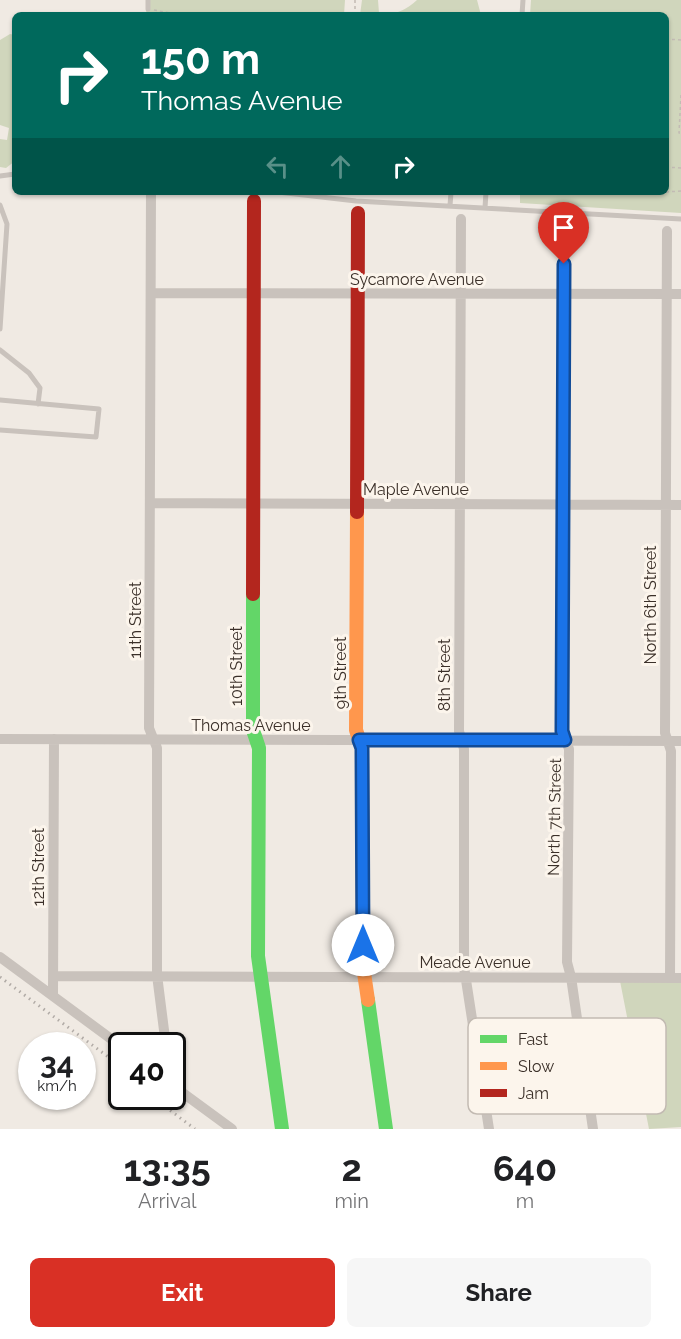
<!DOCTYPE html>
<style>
body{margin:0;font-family:Raleway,sans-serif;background:#f6f6f6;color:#202124;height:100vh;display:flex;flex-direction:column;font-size:22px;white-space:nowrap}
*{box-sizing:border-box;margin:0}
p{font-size:20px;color:#757577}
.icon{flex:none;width:33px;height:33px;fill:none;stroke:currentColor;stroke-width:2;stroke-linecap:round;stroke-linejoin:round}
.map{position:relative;height:1129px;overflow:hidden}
.drawer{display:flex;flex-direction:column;background:#fff;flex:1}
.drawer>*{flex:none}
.hud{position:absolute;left:12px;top:12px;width:657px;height:183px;border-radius:9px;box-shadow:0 2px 4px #0004;background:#00695c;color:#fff;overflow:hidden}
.speed{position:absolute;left:18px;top:1032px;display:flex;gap:12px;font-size:30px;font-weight:700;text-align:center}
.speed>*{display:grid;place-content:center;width:78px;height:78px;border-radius:50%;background:#fff;box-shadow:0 2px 4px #0004;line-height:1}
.speed small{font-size:15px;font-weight:400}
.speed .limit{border:3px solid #111;border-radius:9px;background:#fff;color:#111}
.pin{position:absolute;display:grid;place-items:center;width:51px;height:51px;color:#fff;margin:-62px -26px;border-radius:50% 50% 50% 0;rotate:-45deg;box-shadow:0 0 6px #0007}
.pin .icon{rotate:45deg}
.me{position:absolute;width:66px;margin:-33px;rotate:0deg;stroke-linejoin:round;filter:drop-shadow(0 0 4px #0008)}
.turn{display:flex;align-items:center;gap:21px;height:126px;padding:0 30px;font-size:27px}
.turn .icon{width:78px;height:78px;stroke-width:2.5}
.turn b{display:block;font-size:42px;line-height:51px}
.lanes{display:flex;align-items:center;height:57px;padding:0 30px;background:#0003;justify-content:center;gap:30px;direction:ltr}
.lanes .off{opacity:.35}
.eta{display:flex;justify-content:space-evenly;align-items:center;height:102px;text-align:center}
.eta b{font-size:36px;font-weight:700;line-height:42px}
.cta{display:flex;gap:12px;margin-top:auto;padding:12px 30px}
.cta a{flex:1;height:69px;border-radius:9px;background:#d93025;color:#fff;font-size:24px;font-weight:700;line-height:69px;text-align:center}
.cta a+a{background:#f6f6f6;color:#202124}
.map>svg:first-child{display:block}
.green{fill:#d0d6bc}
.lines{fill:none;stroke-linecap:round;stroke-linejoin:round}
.path{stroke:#c2bbb4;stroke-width:1.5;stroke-dasharray:3 3;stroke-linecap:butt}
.lane{stroke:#c9c2bc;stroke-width:5}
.street{stroke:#c9c2bc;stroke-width:10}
.fast{stroke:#63d668;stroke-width:14}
.slow{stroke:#ff974d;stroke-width:14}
.jam{stroke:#b3261e;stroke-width:14}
.rail{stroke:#b1aba6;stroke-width:3;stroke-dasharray:1.5 4.5;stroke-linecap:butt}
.route-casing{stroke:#114b97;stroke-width:15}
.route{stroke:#1a73e8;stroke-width:10}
.labels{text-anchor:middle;stroke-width:6;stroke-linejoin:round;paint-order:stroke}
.street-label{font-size:16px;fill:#3b3029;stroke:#fcf5ec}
.key{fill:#fcf5ec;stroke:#c2bab2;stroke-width:1.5}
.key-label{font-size:16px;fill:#3b3029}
</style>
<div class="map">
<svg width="681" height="1129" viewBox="0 0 681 1129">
<rect width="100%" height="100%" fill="#f0eae3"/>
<path class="green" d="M147,0H345L344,15H146Z
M362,0H378L379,13C395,15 405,11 417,0H477L481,15H360Z
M531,0H681V213L520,203V192H666V15H530Z
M10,34L15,35V161L6,168L0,167V139L7,140L9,128L0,125V40Z
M620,981L681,982V1127L649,1129Z"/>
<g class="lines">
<path class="path" d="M355,0V15
M154,10L180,15
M666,39L681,40
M681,95L679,133H681
M666,167L681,168
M631,192H663
M666,192L681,191"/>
<path class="lane" d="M148,0V9
M522,15L523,0
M0,176L15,174
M278,192L356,201L681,219
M0,205L7,224L0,329
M450,206L451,192
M485,208L486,192
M0,350L29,373L40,388L38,404
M0,400L99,409L96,437L0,430"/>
<path class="street" d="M151,192L149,728L157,748V975L166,1046
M461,219L459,731L464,749V967L489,1129
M564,225L562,731L569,749L567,962L571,977L593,1129
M667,231L665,733L671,751L670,978
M152,293L681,294
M151,503L681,505
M0,739L681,741
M0,957L122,1047
M53,976L681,978
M53,996L54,739
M172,1085L232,1129"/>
<path class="fast" d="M253,594V730L259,748L258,956L282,1129
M368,1000L386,1129"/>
<path class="slow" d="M357,512L356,730L362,748L363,966L368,1000"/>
<path class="jam" d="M357,512L358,213
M253,594L254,201"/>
<path class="rail" d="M0,977L122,1067
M151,1096L195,1129"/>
</g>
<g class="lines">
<g class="route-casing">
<path id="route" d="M363,945L362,748L359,740H565L562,731L564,264"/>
</g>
<use href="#route" class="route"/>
</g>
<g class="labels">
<g class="street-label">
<text x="417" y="285">Sycamore Avenue</text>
<text x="416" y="495">Maple Avenue</text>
<text transform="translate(650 605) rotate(-90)" y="6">North 6th Street</text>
<text transform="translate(135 620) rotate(-90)" y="6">11th Street</text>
<text transform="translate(236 666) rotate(-90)" y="6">10th Street</text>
<text transform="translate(340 673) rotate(-90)" y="6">9th Street</text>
<text transform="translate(444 675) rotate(-90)" y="6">8th Street</text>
<text x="251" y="731">Thomas Avenue</text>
<text transform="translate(554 817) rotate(-89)" y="6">North 7th Street</text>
<text transform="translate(38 867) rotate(-90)" y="6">12th Street</text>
<text x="475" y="968">Meade Avenue</text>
</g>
</g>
<rect x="468" y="1018" width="198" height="96" rx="9" class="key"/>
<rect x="480" y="1035" width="27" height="8" fill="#63d668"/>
<rect x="480" y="1062" width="27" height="8" fill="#ff974d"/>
<rect x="480" y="1089" width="27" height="8" fill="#b3261e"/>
<g class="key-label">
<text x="518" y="1045">Fast</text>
<text x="518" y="1072">Slow</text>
<text x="518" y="1099">Jam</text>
</g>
</svg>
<div class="speed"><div>34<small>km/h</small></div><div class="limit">40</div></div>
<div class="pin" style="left:564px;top:264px;background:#d93025"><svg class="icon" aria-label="arrive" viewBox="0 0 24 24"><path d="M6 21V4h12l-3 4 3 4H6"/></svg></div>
<svg class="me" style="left:363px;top:945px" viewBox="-20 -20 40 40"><circle r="19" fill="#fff"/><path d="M0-13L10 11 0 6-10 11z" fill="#1a73e8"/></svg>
<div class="hud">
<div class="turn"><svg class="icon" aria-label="right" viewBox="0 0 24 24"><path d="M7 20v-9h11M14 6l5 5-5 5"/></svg><div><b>150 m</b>Thomas Avenue</div></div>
<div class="lanes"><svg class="icon off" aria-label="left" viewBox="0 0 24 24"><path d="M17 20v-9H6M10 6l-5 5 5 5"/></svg><svg class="icon off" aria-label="ahead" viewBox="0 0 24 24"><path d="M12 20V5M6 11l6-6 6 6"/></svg><svg class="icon" aria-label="right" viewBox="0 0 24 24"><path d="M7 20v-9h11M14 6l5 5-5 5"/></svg></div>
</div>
</div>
<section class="drawer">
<div class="eta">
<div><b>13:35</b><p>Arrival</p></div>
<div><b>2</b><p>min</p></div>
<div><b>640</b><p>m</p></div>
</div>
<div class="cta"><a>Exit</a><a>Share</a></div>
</section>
